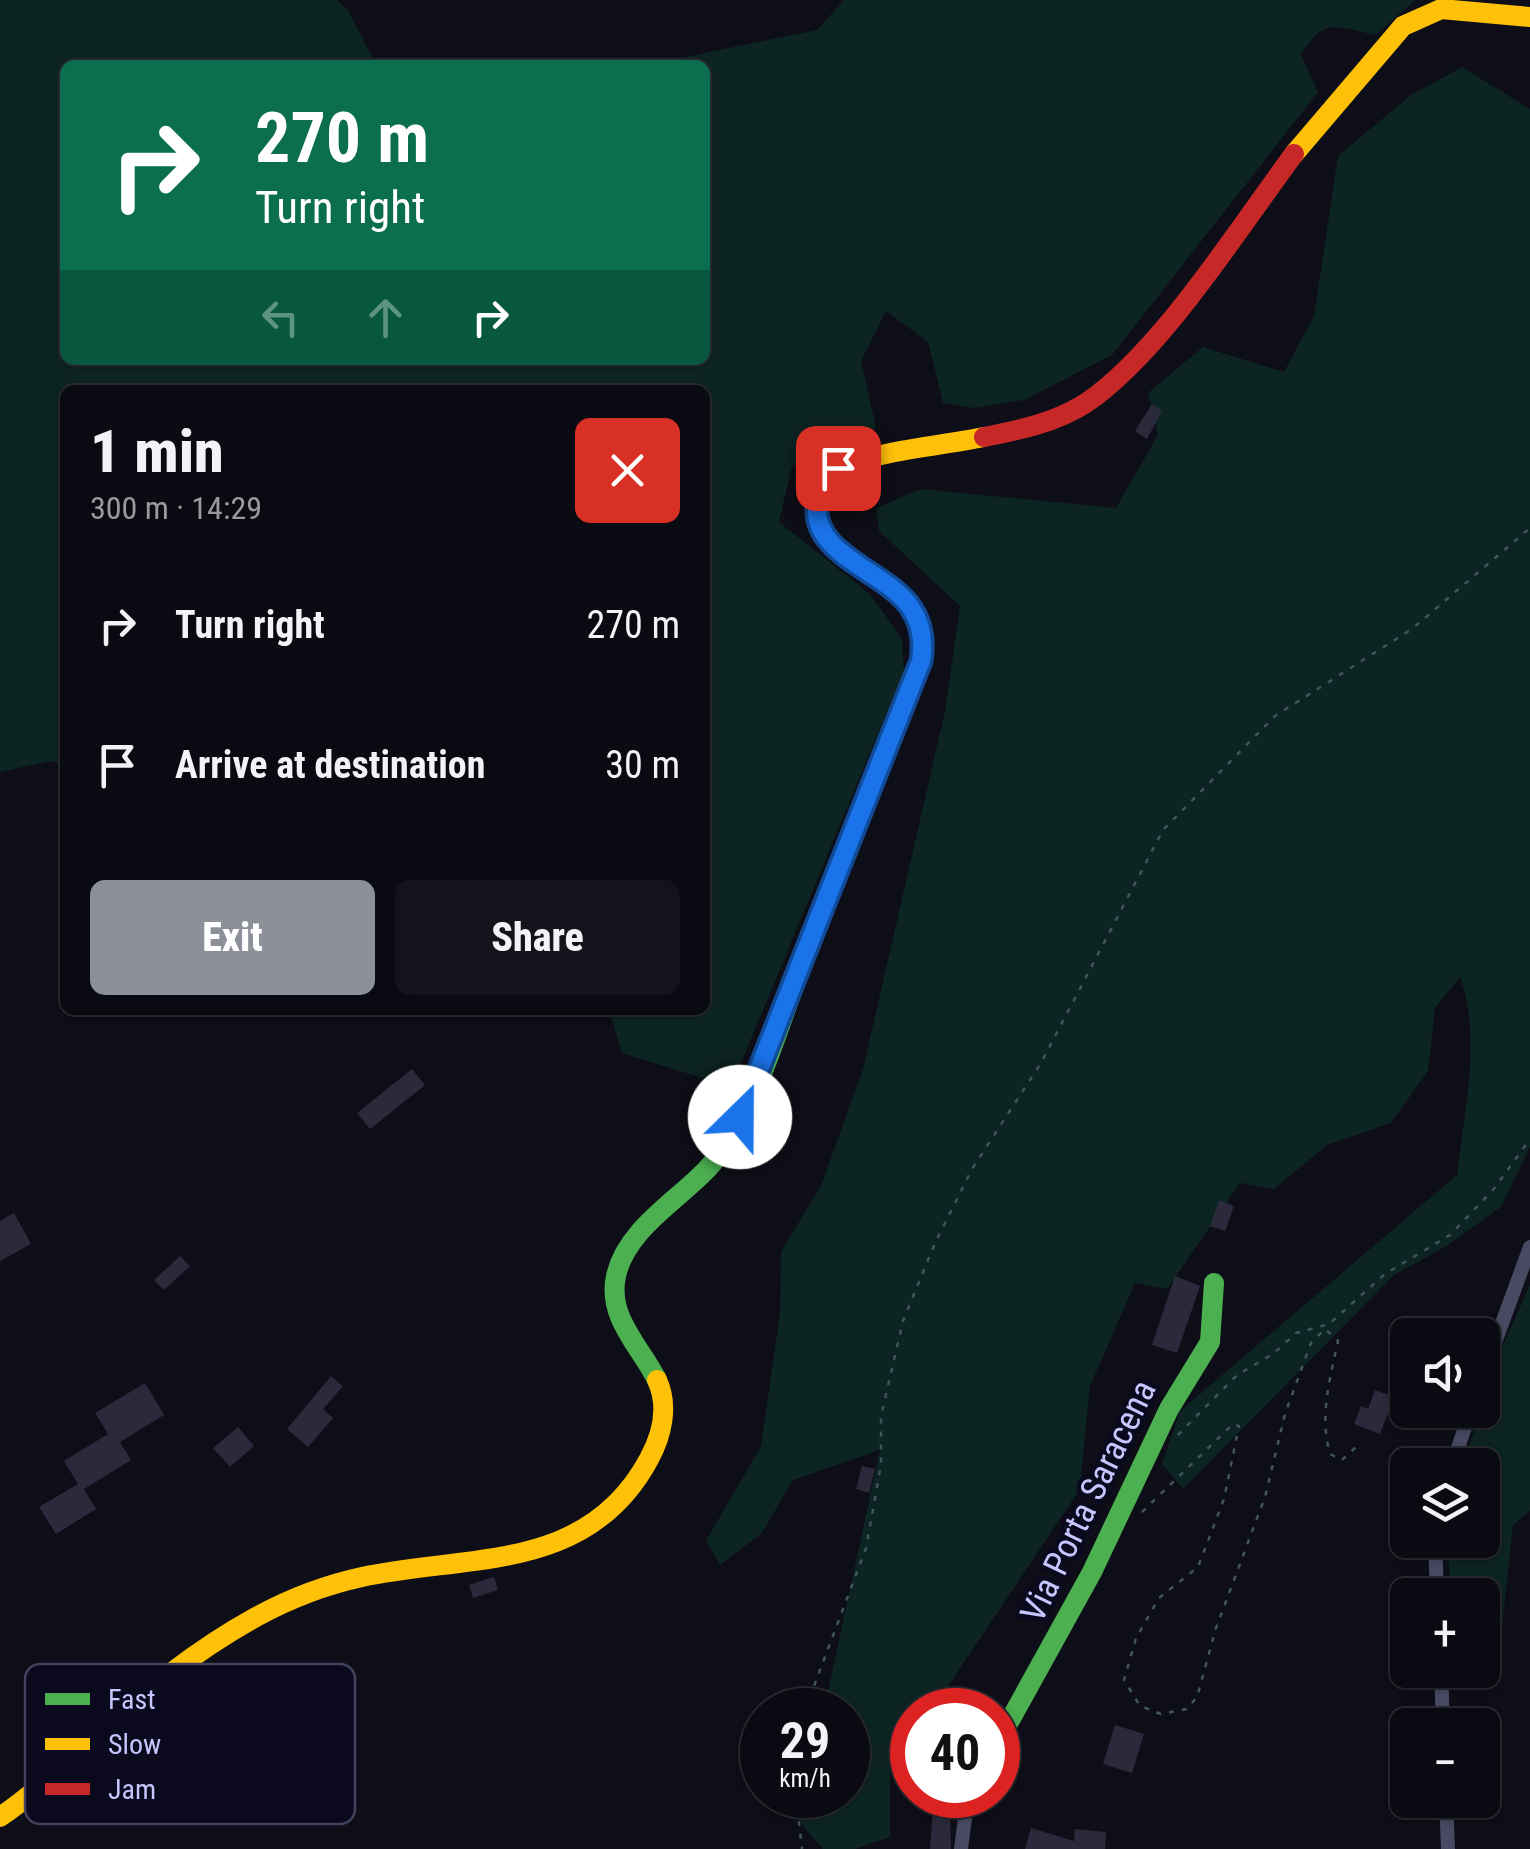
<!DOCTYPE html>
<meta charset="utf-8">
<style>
body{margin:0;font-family:"Roboto Condensed",sans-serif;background:#13131b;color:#f1f3f6;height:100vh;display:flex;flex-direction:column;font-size:38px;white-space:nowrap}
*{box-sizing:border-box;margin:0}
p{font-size:32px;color:#999a9f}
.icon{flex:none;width:55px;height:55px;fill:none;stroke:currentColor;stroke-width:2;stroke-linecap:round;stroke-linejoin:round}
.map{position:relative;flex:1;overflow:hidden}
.drawer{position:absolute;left:60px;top:385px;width:650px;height:630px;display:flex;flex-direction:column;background:#0a0a12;border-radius:15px;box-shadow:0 2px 8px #0004,0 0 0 2px #2a2b32}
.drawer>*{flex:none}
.hud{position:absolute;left:60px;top:60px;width:650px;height:305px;border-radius:15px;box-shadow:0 2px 8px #0004,0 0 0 2px #2a2b32;background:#0b6e4f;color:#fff;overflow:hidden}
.controls{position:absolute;left:1390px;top:1318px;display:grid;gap:20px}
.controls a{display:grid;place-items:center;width:110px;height:110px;border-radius:15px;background:#0a0a12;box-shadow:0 2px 8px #0004,0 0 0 2px #2a2b32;font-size:50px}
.speed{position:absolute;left:740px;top:1688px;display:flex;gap:20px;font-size:50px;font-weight:700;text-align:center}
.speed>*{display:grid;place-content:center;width:130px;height:130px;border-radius:50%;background:#0a0a12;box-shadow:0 2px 8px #0004,0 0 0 2px #2a2b32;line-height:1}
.speed small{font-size:25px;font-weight:400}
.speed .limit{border:15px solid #d22;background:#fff;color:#111}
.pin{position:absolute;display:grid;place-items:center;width:85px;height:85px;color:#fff;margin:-42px;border-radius:20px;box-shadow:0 5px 15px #0006}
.me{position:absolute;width:110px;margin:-55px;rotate:23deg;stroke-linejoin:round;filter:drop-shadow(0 0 8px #0008)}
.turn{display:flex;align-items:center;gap:35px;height:210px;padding:0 30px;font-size:45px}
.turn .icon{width:130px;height:130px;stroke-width:2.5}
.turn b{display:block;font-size:70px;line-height:85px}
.lanes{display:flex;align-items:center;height:95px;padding:0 30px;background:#0003;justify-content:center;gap:50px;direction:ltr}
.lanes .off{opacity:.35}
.round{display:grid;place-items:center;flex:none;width:105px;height:105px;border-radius:15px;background:#13131b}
.overview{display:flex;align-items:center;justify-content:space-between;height:170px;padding:0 30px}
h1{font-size:60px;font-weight:800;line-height:75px}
.button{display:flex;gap:20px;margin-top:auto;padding:20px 30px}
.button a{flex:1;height:115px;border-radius:15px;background:#8c9099;color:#fff;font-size:40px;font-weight:800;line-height:115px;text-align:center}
.button a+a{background:#13131b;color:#f1f3f6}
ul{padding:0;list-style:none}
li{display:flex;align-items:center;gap:30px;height:140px;padding:0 30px}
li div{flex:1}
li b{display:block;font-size:38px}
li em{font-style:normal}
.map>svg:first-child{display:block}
.green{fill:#0c2422}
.building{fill:#2b2a3c}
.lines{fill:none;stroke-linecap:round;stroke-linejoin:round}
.path{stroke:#415560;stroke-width:2.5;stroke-dasharray:5 8;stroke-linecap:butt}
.street{stroke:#484a63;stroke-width:14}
.fast{stroke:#4caf50;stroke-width:20}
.slow{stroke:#ffc107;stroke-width:20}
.jam{stroke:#c62828;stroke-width:20}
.route-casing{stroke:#114b97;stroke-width:25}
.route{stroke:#1a73e8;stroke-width:18}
.labels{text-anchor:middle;stroke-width:9;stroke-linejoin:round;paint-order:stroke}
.street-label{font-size:35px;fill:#c6c6ff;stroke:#0b091d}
.key{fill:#0b091d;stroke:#434261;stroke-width:2.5}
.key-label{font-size:28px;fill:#c6c6ff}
</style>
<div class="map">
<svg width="1530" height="1849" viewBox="0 0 1530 1849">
<rect width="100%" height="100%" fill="#0e0e18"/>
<path class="green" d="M0,0H337L348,10L376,65H65V360H705V65L651,64L817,30L844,0H1415L1376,35C1336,27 1324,16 1301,55L1318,92L1112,355L1024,400L973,408L943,403L928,342L886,311L861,361L876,428L792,466L779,522L870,594L902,639L904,671L731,1087L622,1053L609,1010H705V390H65V765L50,761L0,772Z
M1462,67L1530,109V1147L1501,1207L1445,1247L1394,1275L1183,1489L1162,1464L1180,1411L1457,1175C1464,1112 1482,1039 1460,977L1435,1008L1428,1071L1391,1123L1327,1145L1274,1189L1240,1183L1167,1289L1135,1283L1090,1386L1080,1489L932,1710H912V1734L890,1763V1837L855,1849H823L800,1822L806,1795H848V1710H824L880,1450L793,1480L762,1533L720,1565L706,1541L761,1446L780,1313L781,1252L821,1186L863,1069L945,711L960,606L879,531L876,508L921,489L1116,508L1158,435L1148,393L1203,347L1284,372L1314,316L1338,156L1411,95Z
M1530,1285V1511L1513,1525L1502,1628L1488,1668L1483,1667L1482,1595H1452L1446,1540H1482V1465H1463L1499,1354Z"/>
<path class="building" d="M1152,404L1162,411L1147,439L1135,431Z
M412,1069L425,1085L370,1129L357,1113Z
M774,1102L786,1106L780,1128L772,1126L765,1149L750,1144L757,1118L768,1121Z
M1219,1200L1234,1206L1225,1231L1210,1226Z
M14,1213L31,1244L0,1261V1221Z
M180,1256L190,1266L164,1290L154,1280Z
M1175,1276L1200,1286L1177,1353L1152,1345Z
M331,1376L343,1386L323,1409L333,1418L308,1447L287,1429Z
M145,1383L164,1415L120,1442L131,1460L84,1489L96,1509L56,1534L39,1507L78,1484L64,1461L108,1434L95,1413Z
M1375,1390L1394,1397L1380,1434L1354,1424L1361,1406L1368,1409Z
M238,1427L254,1446L230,1467L213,1448Z
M862,1466L875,1469L869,1493L856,1489Z
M494,1577L498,1590L473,1598L469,1585Z
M1115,1725L1144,1734L1132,1773L1103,1764Z
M934,1795L954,1802L950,1811L951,1849H930Z
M1031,1828L1074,1841L1075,1829L1106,1832L1105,1849H1025Z"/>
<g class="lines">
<path class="path" d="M1178,1435L1237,1375L1273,1354L1296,1333L1329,1324L1385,1274L1450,1235L1493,1190L1530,1139
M1142,1512L1233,1424L1239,1426L1224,1499L1198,1567L1159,1598L1136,1638L1124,1680L1140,1706L1161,1714L1187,1709L1197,1697L1216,1628L1265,1497L1285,1414L1311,1343L1325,1329L1338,1341C1330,1379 1319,1416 1330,1454L1342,1460L1356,1447
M805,1710L866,1548L881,1465V1416L903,1321L935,1243L972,1169L1041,1063L1163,830L1275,716L1412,629L1530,528
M796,1795L802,1849"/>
<path class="street" d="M1482,1378L1530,1247
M1452,1465L1471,1410
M1435,1540L1437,1595
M1441,1670L1443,1725
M1446,1800L1448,1849
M961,1849L968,1795"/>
<path class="fast" d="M657,1380C640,1346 607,1317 616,1276C626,1229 679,1200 709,1167C755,1117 779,1022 804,959
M998,1742L1092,1572L1169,1409L1210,1342L1214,1283"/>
<path class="slow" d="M1294,154L1403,26L1441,9L1530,17
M804,959L921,661C923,643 922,625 912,609C885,570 810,556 819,498C822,482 833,471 848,465C890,449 940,446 984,437
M0,1817C34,1794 62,1766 92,1739C143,1693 196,1650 256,1617C289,1599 325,1585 362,1577C470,1554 588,1573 649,1459C662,1435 669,1406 657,1380"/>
<path class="jam" d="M984,437C1019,430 1055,423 1086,403C1161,352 1238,229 1294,154"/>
</g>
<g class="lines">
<g class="route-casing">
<path id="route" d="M740,1117L921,661C924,642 922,624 911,608C887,571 807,554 818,501C821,487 827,477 838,468"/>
</g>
<use href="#route" class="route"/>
</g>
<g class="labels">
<g class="street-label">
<text transform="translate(1088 1501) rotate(-64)" y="12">Via Porta Saracena</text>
</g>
</g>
<rect x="25" y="1664" width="330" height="160" rx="15" class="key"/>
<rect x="45" y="1693" width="45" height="12" fill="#4caf50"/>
<rect x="45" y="1738" width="45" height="12" fill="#ffc107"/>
<rect x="45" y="1783" width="45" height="12" fill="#c62828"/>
<g class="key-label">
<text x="108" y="1709">Fast</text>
<text x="108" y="1754">Slow</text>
<text x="108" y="1799">Jam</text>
</g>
</svg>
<div class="controls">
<a><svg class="icon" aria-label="sound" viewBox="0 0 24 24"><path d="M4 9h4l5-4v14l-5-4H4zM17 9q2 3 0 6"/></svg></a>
<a><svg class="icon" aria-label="layers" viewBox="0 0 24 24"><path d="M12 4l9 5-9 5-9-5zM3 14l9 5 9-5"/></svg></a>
<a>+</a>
<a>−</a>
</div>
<div class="speed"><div>29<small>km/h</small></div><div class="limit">40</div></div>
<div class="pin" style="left:838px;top:468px;background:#d93025"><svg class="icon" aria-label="arrive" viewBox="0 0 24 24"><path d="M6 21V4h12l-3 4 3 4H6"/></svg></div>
<svg class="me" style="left:740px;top:1117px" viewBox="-20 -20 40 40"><circle r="19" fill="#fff"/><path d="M0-13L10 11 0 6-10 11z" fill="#1a73e8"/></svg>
<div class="hud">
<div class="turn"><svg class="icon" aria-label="right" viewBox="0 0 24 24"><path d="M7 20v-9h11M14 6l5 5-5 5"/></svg><div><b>270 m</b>Turn right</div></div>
<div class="lanes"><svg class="icon off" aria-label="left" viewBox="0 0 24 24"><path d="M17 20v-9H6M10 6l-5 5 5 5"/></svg><svg class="icon off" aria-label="ahead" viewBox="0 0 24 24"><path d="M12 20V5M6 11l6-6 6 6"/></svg><svg class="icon" aria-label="right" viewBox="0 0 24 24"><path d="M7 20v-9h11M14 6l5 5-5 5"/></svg></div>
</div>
<section class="drawer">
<div class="overview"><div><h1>1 min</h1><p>300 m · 14:29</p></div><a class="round" style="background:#d93025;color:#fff"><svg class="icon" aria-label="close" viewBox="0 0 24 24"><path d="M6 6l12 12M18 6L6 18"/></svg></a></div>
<ul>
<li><svg class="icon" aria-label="right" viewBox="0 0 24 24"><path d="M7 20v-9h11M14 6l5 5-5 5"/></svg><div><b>Turn right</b></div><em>270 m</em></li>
<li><svg class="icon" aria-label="arrive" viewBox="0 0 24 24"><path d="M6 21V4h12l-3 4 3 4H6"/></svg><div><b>Arrive at destination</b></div><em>30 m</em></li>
</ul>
<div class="button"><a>Exit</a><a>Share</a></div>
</section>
</div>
